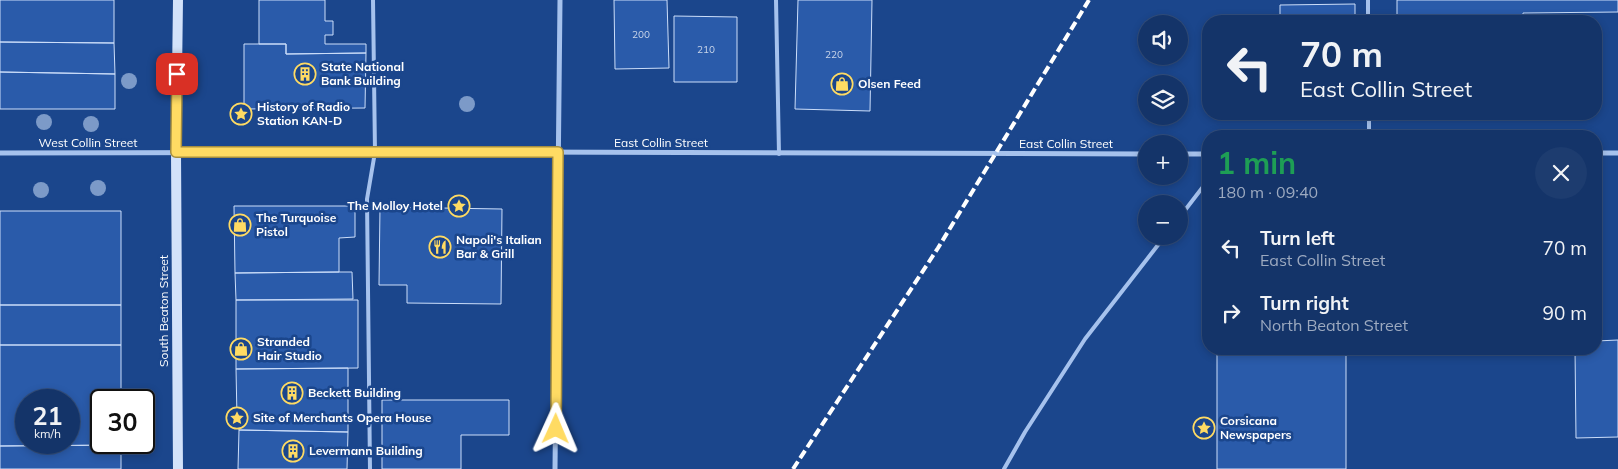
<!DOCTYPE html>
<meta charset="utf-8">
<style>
body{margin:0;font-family:Mulish,sans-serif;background:#1d3c6f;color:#f1f3f6;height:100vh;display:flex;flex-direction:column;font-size:19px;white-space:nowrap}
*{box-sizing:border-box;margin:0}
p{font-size:16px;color:#9daac0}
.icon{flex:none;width:28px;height:28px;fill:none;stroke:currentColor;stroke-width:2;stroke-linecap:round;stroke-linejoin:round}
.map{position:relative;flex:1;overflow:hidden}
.side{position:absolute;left:1202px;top:130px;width:400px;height:225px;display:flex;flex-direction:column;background:#143469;border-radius:20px;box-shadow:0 2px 8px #0003,0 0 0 1px #334f7d}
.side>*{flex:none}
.banner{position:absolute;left:1202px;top:15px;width:400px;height:105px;border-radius:20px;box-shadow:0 2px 8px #0003,0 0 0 1px #334f7d;background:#143469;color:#f1f3f6;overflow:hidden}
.tools{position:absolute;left:1138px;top:15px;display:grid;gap:10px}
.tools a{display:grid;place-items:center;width:50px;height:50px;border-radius:50%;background:#143469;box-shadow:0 2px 8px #0003,0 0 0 1px #334f7d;font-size:25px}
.speed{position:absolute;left:15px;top:389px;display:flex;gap:10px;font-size:25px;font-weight:700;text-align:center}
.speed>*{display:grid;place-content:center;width:65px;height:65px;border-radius:50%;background:#143469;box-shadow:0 2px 8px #0003,0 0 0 1px #334f7d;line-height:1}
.speed small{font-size:12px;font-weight:400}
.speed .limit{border:2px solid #111;border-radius:8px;background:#fff;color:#111}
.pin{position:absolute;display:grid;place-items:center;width:42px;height:42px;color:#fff;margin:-21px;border-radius:10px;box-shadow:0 2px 8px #0006}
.me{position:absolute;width:55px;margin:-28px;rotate:1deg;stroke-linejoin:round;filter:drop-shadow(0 0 4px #0008)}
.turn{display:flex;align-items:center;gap:18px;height:105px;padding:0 15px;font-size:22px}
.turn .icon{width:65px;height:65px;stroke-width:2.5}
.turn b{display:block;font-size:35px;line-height:42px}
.round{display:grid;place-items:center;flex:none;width:52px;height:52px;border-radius:26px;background:#1d3c6f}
.head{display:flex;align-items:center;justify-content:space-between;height:85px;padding:0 15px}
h1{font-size:30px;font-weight:700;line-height:38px;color:#1e9e55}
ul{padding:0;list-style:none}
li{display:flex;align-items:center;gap:15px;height:65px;padding:0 15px}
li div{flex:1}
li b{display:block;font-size:19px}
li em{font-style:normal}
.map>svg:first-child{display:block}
.building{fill:#2a5baa;stroke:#ccdefa;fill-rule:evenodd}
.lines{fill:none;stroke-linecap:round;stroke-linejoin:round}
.service{stroke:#a6c2ed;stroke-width:4}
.minor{stroke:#a6c2ed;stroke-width:5}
.secondary{stroke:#d3e2fa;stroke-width:10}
.rail{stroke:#fff;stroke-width:4;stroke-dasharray:9 4;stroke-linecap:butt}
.tree{fill:#7c9ac8}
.route-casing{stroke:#a68e40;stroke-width:12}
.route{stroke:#ffdb63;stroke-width:9}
.labels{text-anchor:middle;stroke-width:5;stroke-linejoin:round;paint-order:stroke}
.number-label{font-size:10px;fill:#cad6ea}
.poi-label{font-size:12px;font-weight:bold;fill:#fff;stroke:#1b468c;text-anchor:start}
.street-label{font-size:12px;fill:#fff;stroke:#1b468c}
</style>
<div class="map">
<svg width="1618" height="469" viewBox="0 0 1618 469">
<rect width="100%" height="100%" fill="#1b468c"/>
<path class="building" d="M0,0H114V43L0,42Z
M259,0H325V21H333V35H325V44H366V53L286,54V44H259Z
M614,0H667L669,68L615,69Z
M798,0H872L870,111L795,109Z
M1397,0H1618V12L1523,13V21H1397Z
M1355,4V21H1280V5Z
M674,16L737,17V82H674Z
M0,42L114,43L115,74L0,72Z
M244,44H286V54L366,53L365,108L244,109Z
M0,72L115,74V109H0Z
M234,206H355V237L339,238V272L235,273Z
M380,207L502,209L501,304L407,303V285H379Z
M0,211H121V305H0Z
M339,272H352L353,299L236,300L235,273Z
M236,300H358V368L236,369Z
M0,305H121V345H0Z
M1618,340V437L1576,438L1575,349H1596V341Z
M0,345H121V400H101V442H121V445L0,446ZM26,400H69V442H26Z
M1217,349H1346V469H1217Z
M348,368V432L239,430L237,418L236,369Z
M382,400H509V435H461V469H382Z
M239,430L348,432L347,469H238Z
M121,445V469H0V446Z"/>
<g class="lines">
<path class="service" d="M776,0L779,154
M1368,0V21
M1369,114V136
M1179,218L1209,179
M370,469L367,199L375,152L373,0
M1004,469L1025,432L1085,339L1165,236"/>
<path class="minor" d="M0,153L520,152L1146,154
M1596,153H1618
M1179,154H1209
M555,469L560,0"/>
<path class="secondary" d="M178,469L176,152L178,0"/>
<path class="rail" d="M793,469L938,248L1089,0"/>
</g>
<g class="tree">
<circle cx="129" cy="81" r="8"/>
<circle cx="467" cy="104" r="8"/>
<circle cx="44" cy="122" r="8"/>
<circle cx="91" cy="124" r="8"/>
<circle cx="98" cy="188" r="8"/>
<circle cx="41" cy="190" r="8"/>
</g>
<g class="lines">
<g class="route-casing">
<path id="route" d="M177,74L176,152H558L556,429"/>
</g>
<use href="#route" class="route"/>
</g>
<defs>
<g id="building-ring" transform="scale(1.125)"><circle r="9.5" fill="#1b468c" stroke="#ffdb63" stroke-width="1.5"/><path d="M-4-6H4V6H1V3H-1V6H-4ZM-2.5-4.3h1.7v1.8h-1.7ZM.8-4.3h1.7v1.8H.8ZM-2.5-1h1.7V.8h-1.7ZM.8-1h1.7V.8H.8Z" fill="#ffdb63"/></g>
<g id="shop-ring" transform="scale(1.125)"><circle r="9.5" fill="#1b468c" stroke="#ffdb63" stroke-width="1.5"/><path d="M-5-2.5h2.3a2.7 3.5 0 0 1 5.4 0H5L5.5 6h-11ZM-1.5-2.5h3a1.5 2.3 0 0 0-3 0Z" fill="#ffdb63"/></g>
<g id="sight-ring" transform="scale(1.125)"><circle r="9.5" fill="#1b468c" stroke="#ffdb63" stroke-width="1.5"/><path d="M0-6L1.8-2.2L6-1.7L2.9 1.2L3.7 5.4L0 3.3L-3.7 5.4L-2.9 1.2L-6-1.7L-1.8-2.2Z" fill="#ffdb63"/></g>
<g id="restaurant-ring" transform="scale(1.125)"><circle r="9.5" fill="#1b468c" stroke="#ffdb63" stroke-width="1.5"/><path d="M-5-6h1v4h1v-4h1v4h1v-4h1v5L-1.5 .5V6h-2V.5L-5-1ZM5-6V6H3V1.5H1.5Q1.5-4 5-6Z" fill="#ffdb63"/></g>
</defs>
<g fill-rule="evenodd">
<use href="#building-ring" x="305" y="74"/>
<use href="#shop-ring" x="842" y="84"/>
<use href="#sight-ring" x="241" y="114"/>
<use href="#sight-ring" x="459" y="206"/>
<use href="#shop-ring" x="240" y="225"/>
<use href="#restaurant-ring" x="440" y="247"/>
<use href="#shop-ring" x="241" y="349"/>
<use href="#building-ring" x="292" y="393"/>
<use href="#sight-ring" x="237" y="418"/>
<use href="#sight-ring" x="1204" y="428"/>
<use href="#building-ring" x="293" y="451"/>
</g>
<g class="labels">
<g class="number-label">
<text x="641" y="38">200</text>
<text x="706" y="53">210</text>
<text x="834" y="58">220</text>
</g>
<g class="poi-label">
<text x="321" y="71">State National<tspan x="321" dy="14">Bank Building</tspan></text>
<text x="858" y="88">Olsen Feed</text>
<text x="257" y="111">History of Radio<tspan x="257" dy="14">Station KAN-D</tspan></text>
<text x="443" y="210" text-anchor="end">The Molloy Hotel</text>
<text x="256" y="222">The Turquoise<tspan x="256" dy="14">Pistol</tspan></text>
<text x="456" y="244">Napoli's Italian<tspan x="456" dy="14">Bar &amp; Grill</tspan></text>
<text x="257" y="346">Stranded<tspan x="257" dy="14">Hair Studio</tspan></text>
<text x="308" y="397">Beckett Building</text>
<text x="253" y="422">Site of Merchants Opera House</text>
<text x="1220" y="425">Corsicana<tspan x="1220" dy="14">Newspapers</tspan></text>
<text x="309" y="455">Levermann Building</text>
</g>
<g class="street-label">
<text x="88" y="147">West Collin Street</text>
<text x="661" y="147">East Collin Street</text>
<text x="1066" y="148">East Collin Street</text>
<text transform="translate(164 311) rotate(-90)" y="4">South Beaton Street</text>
</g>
</g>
</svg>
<div class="tools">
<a><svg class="icon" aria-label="sound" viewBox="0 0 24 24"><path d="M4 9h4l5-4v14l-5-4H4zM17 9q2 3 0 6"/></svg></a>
<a><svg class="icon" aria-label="layers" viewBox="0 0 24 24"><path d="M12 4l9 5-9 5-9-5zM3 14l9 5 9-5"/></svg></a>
<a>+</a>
<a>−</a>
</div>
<div class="speed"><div>21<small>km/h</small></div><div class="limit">30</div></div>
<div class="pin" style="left:177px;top:74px;background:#d93025"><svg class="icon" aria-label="arrive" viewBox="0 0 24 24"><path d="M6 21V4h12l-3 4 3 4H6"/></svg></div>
<svg class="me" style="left:556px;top:429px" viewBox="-20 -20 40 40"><path d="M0-17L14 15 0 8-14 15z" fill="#ffdb63" stroke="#fff" stroke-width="4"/></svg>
<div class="banner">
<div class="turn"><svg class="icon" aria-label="left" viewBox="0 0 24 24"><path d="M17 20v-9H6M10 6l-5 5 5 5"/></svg><div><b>70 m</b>East Collin Street</div></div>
</div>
<section class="side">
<div class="head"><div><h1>1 min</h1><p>180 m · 09:40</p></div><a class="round"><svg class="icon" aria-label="close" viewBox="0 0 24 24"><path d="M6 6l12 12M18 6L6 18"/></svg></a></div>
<ul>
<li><svg class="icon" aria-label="left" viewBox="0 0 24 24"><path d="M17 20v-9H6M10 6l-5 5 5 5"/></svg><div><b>Turn left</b><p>East Collin Street</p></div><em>70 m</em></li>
<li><svg class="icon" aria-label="right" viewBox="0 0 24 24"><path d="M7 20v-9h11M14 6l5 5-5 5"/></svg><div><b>Turn right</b><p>North Beaton Street</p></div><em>90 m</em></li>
</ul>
</section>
</div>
